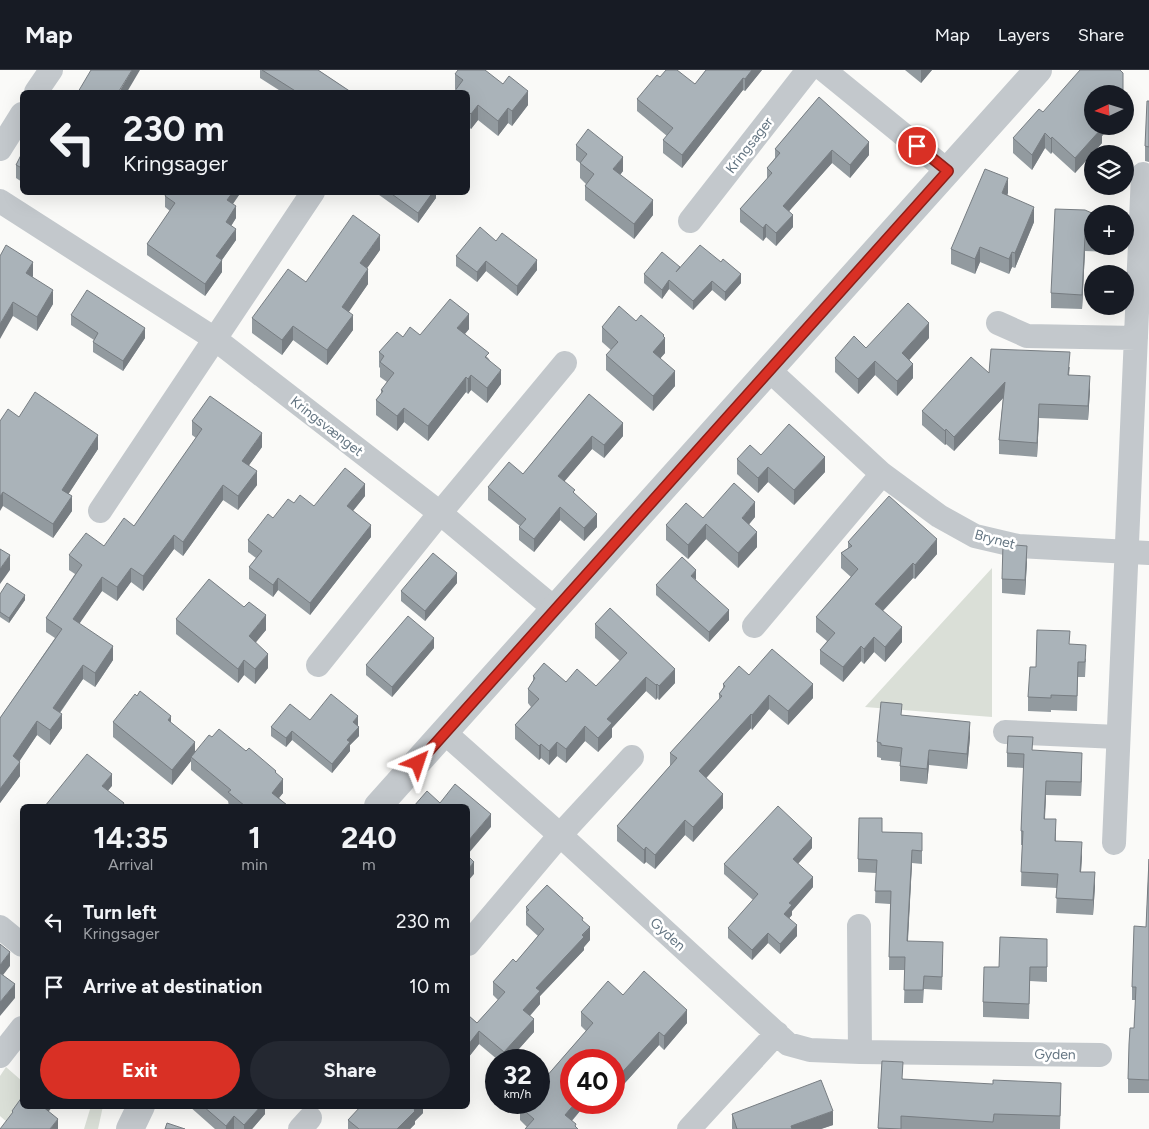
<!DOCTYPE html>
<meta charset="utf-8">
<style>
body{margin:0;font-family:Figtree,sans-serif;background:#242831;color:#f1f3f6;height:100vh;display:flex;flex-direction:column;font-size:19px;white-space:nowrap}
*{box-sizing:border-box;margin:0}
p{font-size:16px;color:#9ea1a6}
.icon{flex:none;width:28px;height:28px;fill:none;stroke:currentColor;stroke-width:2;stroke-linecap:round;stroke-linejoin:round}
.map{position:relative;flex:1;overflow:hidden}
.panel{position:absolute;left:20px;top:734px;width:450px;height:305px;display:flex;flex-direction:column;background:#171b24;border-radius:8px;box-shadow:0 5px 20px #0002}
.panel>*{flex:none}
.banner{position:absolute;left:20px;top:20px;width:450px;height:105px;border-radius:8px;box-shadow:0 5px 20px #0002;background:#171b24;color:#f1f3f6;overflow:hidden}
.needle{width:32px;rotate:266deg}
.fabs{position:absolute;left:1084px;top:15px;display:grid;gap:10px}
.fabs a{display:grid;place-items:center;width:50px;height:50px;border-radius:50%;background:#171b24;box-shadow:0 5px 20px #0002;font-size:25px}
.speed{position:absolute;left:485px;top:979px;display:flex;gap:10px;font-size:25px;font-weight:700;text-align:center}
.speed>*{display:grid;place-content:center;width:65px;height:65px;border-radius:50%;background:#171b24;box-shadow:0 5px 20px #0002;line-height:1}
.speed small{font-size:12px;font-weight:400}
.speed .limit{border:8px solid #d22;background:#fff;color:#111}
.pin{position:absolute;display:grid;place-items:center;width:42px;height:42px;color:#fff;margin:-21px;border:2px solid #fff;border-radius:50%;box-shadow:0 1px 5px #0007}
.me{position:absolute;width:55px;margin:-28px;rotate:42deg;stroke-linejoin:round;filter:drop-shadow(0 0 4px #0008)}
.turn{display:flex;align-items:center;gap:18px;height:105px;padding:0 20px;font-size:22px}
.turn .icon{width:65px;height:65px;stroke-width:2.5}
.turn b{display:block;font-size:35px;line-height:42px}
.eta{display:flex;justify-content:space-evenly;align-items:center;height:85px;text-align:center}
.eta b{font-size:30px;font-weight:700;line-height:35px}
.button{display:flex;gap:10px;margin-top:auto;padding:10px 20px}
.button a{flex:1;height:58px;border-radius:30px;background:#d93025;color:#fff;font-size:20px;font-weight:700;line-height:58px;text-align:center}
.button a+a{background:#242831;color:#f1f3f6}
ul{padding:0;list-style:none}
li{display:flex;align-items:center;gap:15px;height:65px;padding:0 20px}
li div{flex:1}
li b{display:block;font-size:19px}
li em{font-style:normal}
header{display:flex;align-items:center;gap:30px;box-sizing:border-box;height:70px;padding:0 25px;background:#171b24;border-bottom:1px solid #363941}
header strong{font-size:24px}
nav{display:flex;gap:28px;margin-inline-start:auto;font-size:18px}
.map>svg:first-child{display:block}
.green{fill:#dadfd7}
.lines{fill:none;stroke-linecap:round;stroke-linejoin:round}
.minor{stroke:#c3c8cc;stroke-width:24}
.tertiary{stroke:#c3c8cc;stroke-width:28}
.wall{fill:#929a9f}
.shaded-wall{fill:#777d82}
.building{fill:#aab3b9;stroke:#777d82}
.route-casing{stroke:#8d1f18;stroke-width:12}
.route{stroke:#d93025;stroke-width:9}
.labels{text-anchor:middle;stroke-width:5;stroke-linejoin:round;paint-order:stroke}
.street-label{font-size:14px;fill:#657683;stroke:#fff}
</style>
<header>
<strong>Map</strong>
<nav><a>Map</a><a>Layers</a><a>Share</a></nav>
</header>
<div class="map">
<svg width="1149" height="1059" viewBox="0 0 1149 1059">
<rect width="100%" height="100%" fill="#fafaf8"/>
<path class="green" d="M992,498V647L865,637Z
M6,997L22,1011V1036L8,1053L0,1046V1006Z
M91,1036H103L98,1059H84Z"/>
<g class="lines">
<path class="minor" d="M824,0L948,101
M36,22L51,0
M0,79L22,44
M0,131L215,269L440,443L555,539
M690,151L808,0
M998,253L1027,266L1136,268
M769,300L882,404L939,446L975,466L1018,476L1149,483
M100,441L313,122
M754,556L882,404
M318,595L440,443L565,293
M1005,662L1118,667
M445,663L560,765L788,974L810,980L860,982L1100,985
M1114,773L1143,104
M859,856L860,982
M0,857L22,875
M468,874L560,765L632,687
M0,986L22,958
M300,1059L310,1048
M689,1059L777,963"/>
<path class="tertiary" d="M378,736L1038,0
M130,1059L141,1036"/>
</g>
<path class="wall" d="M260,0H318L351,22H282L260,8Z
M706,0H762L745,21L743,20L682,98L663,83V70L667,66L637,41V29L660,7L695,14Z
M905,0H932L921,13Z
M455,4L528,35L512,56L508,53L498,66L478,50L471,59L468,56V22L455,19Z
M819,27L869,85L850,108L832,93L789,141L793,157L776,176L766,167L763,171L740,152V139L767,109V98L775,88V79Z
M1149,31V92L1145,91V76Z
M1043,42L1092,56H1111L1102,66V73L1075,103L1052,82L1051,84L1045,78L1032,100L1013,83V68Z
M576,75L623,101L620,105L653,145L634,169L585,130V116L586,114L580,108V93L576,90Z
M22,83V112L16,108V95Z
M167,122H241L233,134L236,148L231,156L236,170L222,190V202L205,226L147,185V174L170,141L165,137V126Z
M375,122H436V128L418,153Z
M1008,123L1007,126L1034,152L1015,198L1012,197L1009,204L980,192L975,204L951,194V179Z
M1092,144V176H1112L1111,182L1085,181L1082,239L1051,238V223Z
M496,171L537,200L517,226L486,201L477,212L456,196V186Z
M380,180L367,198L368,214L348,242L353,260L327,295L293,270L282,285L252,263V248L306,212Z
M0,186L33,206L32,207L53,234L37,261L13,246Z
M680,197L741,213L725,231L712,220L693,240L669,219L662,229L644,213V204Z
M71,245L145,268L123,301L93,282V272L94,270L71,255Z
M636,251L664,267L665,283L660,288L675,316L653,341L606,300V285L611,280L602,272V257Z
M469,259L465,264L489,289L501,314L487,333L471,320L468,324L466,322L428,371L404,352L397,361L376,345V330L381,324V320L387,312L380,307V298L379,297V282L403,267Z
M929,268L909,290L913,308L897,326L875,305L858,324L835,302V288L866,278Z
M1070,297L1069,305L1090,320L1088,350L1039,348L1037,387L999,384V370L1003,328L954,381L946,374L945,375L922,355V341L989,303Z
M589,324L623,366L604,388L592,379L564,411L575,424L597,457L584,471L560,450L534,482L519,470V457L520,456L488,430V417L523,404Z
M19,347L98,379L68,424L72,441L53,468L3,436L0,351Z
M192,351L262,377L249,395L257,415L238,440L223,430L183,486L174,479L143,521L131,512L117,531L102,521L79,553L113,590L95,617L83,609L60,643L62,658L50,675L37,665L19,691L20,706L0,733V648L55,568L46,562V548L75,504L69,500V485L104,476L134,456L196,368L192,365Z
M737,389L825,402L794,435L768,412L758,423L737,404Z
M365,426L353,441L371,467L310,545L278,520L273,527L249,509V497L256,488L248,482V470L273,448L314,436Z
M755,447L749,454L757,477L738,498L706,469L688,489L666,470V455L703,448Z
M848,472L937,484L915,509L913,508L883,541L902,572L885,592L874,582L864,594L861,591L843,612L820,594V580L827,571L816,562V547L851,507L841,498V483L848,478Z
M1027,491L1025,525L1002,523V509Z
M696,510L729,550L709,572L656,525V515Z
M457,513L425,551L401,531V521Z
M0,524L25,530L9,553L0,547Z
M176,549L266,560L255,572L268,598L255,614L244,605L238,613L176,564Z
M595,554L675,613L659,630L657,628L656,630L646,621L612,658V667L598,682L585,671L566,693L557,686L549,695L541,688L539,690L515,669V655L531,637L528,633V619L533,611V606L596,616L620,591L595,568Z
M1070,574L1086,589L1085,607H1078L1077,641L1051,640V642L1028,641V627L1036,597Z
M434,578L392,627L366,605V595Z
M749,605L813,628L788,655L769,639L752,660L751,658L706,708L723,738L693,772L685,765L655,799L646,792L644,794L617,771V756L670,696V683L719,630V624L723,618V614Z
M902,645L970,667L967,699L929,695L927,714L900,711V692L881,690V688L877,687V672Z
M310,650L358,656L359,666L350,675V681L332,703L292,670L286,677L271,666V657Z
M113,652L171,653L195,682L212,667L246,681L276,703L283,723L279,728L287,736H229L228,731L191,700V691L172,715L113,667Z
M1033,681L1082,697L1081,726L1046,725L1045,749L1056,763V771L1082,786L1081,802L1095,816L1093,845L1056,843L1057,818L1021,816L1022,775H1021V761L1024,698L1007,697V683Z
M882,762L922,763V794L912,793L908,871L943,885L942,920L924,919L923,933H904L905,900H889L890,834L875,833L876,803L858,802V789Z
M812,778L798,794L813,817L792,841V845L789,848L797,866L780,884L768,873L752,890L728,868V858L753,830L724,804V794Z
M1149,789V1023H1128V1009L1134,958L1136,930H1132V917L1146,857Z
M526,837L583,851L590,870L584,877V880L540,926V934L530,946L534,962L509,990H498L479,974L468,988V945L477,953L498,930L493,925V912L516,892L538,866L526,855Z
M1047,884V912L1030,911L1029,949L983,947V932L999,897Z
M623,925L687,953L664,980L659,975L615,1024L614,1023V990H571L580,1032V1041L572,1051L527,1057L520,1050V1037L586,961L581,956V942Z
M882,991L903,1009L1061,1028L1060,1059H878Z
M189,1036H265V1044L252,1059H215Z
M423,1036V1043L415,1051V1054L410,1059H348V1050Z
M732,1044L833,1055L821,1059H732Z"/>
<path class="shaded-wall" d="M132,0H140L127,22H119Z
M752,0H762L745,21V9Z
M921,0H932L921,13Z
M743,8V20L682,98V85Z
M528,21V35L512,56V41Z
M478,35V50L471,59V44Z
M508,38V53L498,66V51Z
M1098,56H1111L1102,66V73L1075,103V88Z
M1045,63V78L1032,100V85Z
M1052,67V82L1051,84V69Z
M869,72V85L850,108V95Z
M832,80V93L783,148V136Z
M623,87V101L613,114V99Z
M1008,108V123L1002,138V123Z
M233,122H241L227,142V130Z
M433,122H436V128L418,153V143Z
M653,130V145L634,169V154Z
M236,136V148L226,164V152Z
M1034,137V152L1015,198V183Z
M793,145V157L776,176V163Z
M766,154V167L763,171V158Z
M236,159V170L216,198V186Z
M380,165V180L360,208V193Z
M1085,166V181L1082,239V225Z
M980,177V192L975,204V189Z
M1012,182V197L1009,204V189Z
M222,190V202L205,226V214Z
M537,190V200L517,226V216Z
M486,191V201L477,212V202Z
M33,192V206L26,218V203Z
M368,199V214L342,252V237Z
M741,204V213L725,231V222Z
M669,210V219L662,229V220Z
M712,211V220L693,240V231Z
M53,220V234L37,261V247Z
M13,232V246L0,269V254Z
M469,244V259L457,273V258Z
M353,245V260L327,295V280Z
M929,253V268L902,298V283Z
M293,256V270L282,285V270Z
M145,258V268L123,301V291Z
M664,265V269L665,268V283L653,297V282Z
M875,291V305L858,324V309Z
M913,294V308L897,326V311Z
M501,300V314L487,333V318Z
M675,301V316L653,341V326Z
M471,305V320L468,324V309Z
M1090,306V320L1088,350V336Z
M466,307V322L428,371V356Z
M1005,312V326L954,381V367Z
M1039,334V348L1037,387V373Z
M404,338V352L397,361V346Z
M623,353V366L604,388V375Z
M946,359V374L945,375V361Z
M262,363V377L242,405V391Z
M98,365V379L62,434V420Z
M592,366V379L558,419V406Z
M825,387V402L794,435V420Z
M768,397V412L758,423V408Z
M257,401V415L238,440V426Z
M365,414V426L347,448V436Z
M223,415V430L183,486V472Z
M3,422V436L0,441V426Z
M72,426V441L53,468V454Z
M755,432V447L742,463V448Z
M560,437V450L534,482V469Z
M597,444V457L584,471V458Z
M706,454V469L688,489V475Z
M371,455V467L310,545V533Z
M757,462V477L738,498V483Z
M174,465V479L143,521V506Z
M937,469V484L915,509V495Z
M1027,476V491L1025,525V510Z
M10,485V500L0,514V499Z
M913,493V508L875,549V534Z
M131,498V512L117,531V517Z
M696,500V510L691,506Z
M457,503V513L425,551V541Z
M102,507V521L73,563V549Z
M278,508V520L273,527V515Z
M25,525V530L9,553V548Z
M729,540V550L709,572V562Z
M266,545V560L249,581V566Z
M902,557V572L885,592V577Z
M874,567V582L864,594V579Z
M434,568V578L392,627V617Z
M113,576V590L95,617V603Z
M861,576V591L843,612V597Z
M268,584V598L255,614V599Z
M244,590V605L238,613V599Z
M83,595V609L53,652V638Z
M675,599V613L659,630V616Z
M646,607V621L612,658V667L598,682V668L607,649Z
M657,614V628L656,630V615Z
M813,614V628L788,655V641Z
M769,625V639L752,660V645Z
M62,644V658L50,675V660Z
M751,644V658L699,716V701Z
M171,646V661L168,650Z
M358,646V656L353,661V652Z
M37,651V665L13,701V686Z
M970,652V667L967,699V684Z
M585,656V671L566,693V679Z
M359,657V666L350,675V681L332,703V694L347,670Z
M292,661V670L286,677V668Z
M195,672V687H191V691L172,715V700Z
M557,672V686L549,695V681Z
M541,674V688L539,690V676Z
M929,680V695L927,714V699Z
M1082,683V697L1081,726V712Z
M20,692V706L0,733V719Z
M112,704V716L102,728V716Z
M283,709V723L272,736V723Z
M1046,711V725L1044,763V749Z
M723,724V738L693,772V757Z
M491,744V757L468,784V771Z
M685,750V765L655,799V785Z
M812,768V778L793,799V789Z
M1082,772V786L1080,816V802Z
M646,777V792L644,794V780Z
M912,780V793L907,884V871Z
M474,792V804L468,811V799Z
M1095,802V816L1093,845V830Z
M813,807V817L792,841V845L784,854V844L789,833Z
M797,855V866L780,884V874Z
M590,857V870L584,877V880L540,926V934L523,953V940L536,918Z
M768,863V873L752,890V880Z
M10,882V896L0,909V895Z
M15,914V928L0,946V932Z
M687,940V953L664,980V966Z
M534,949V962L509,990H504V982Z
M479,961V974L468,988V975Z
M659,962V975L615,1024V1010Z
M574,1032H580V1041L565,1058V1045Z
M41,1036H53L41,1051Z
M261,1036H265V1044L252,1059H244V1055Z
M417,1036H423V1043L415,1051V1054L410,1059H397Z
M833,1041V1055L821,1059H791V1056Z
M234,1046V1059H226V1056Z
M58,1049V1059H50Z"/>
<path class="building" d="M91,0H132L119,21L121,22H78Z
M262,0H318L351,22H297Z
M458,0H485L503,14L509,6L528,21L512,41L508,38L498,51L478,35L471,44L468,41V22H454L463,10L455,4Z
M666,0H677L695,14L706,0H752L745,9L743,8L682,85L663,70L673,58L637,29L657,5L660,7Z
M1080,0H1120L1123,3V24H1092V56H1098L1102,58L1075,88L1052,67L1051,69L1045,63L1032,85L1013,68L1039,39L1043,42Z
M819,27L869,72L850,95L832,80L783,136L793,145L776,163L766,154L763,158L740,139L772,103L767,98L780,83L775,79Z
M1147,31H1149V77L1145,76Z
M588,59L623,87L613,99L653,130L634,154L585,116L594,104L580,93L587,84L576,75Z
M22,83V98L16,95Z
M985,99L1008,108L1002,123L1034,137L1015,183L1012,182L1009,189L980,177L975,189L951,179Z
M167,122H233L227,130L236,136L226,152L236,159L216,186L222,190L205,214L147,174L175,133L165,126Z
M389,122H433L418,143Z
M1055,139L1085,140L1094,144H1092V166H1085L1082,225L1051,223Z
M353,145L380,165L360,193L368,199L342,237L353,245L327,280L293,256L282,270L252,248L288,199L306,212Z
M480,157L496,171L502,163L537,190L517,216L486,191L477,202L456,186Z
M6,175L33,192L26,203L53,220L37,247L13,232L0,254V186Z
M700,175L721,192L723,189L741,204L725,222L712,211L693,231L669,210L662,220L644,204L662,182L680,197L676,202Z
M87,220L145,258L123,291L93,272L98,263L71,245Z
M450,229L469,244L457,258L489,283L485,287L501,300L487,318L471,305L468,309L466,307L428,356L404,338L397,346L376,330L383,321L381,320L394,303L380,292L384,286L379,282L397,262L403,267L410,257L420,265Z
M908,233L929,253L902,283L913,294L897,311L875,291L858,309L835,288L854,266L866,278Z
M619,236L636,251L641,245L664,265L663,266L665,268L653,282L675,301L653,326L606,285L618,272L602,257Z
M991,279L1070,282L1068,305L1090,306L1088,336L1039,334L1037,373L999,370L1005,312L954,367L946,359L945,361L922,341L971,287L989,303Z
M35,322L98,365L62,420L72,426L53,454L3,422L0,426V351L8,339L19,347Z
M589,324L623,353L604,375L592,366L558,406L575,420L573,422L597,444L584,458L560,437L534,469L519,457L526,449L488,417L509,392L523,404Z
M210,326L262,363L242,391L257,401L238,426L223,415L183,472L174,465L143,506L131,498L117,517L102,507L73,549L113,576L95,603L83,595L53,638L62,644L50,660L37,651L13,686L20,692L0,719V648L62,559L46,548L82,495L69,485L86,463L104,476L124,448L134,456L202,359L192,351Z
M789,354L825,387L794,420L768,397L758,408L737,389L750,375L761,385Z
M345,398L365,414L347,436L371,455L310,533L278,508L273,515L249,497L262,481L248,470L268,444L273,448L288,429L294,433L300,425L314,436Z
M734,413L755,432L742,448L757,462L738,483L706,454L688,475L666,455L686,433L703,448Z
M889,426L937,469L915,495L913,493L875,534L902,557L885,577L874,567L864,579L861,576L843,597L820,580L835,563L816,547L858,499L841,483L852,476L848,472Z
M1003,474L1027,476L1025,510L1002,509Z
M0,479L10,485L0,499Z
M433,483L457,503L425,541L401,521Z
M682,487L696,500L691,506L729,540L709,562L656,515Z
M209,509L244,537L249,532L266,545L249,566L268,584L255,599L244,590L238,599L176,549Z
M7,513L25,525L9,548L0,542V524Z
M610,538L675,599L659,616L657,614L656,615L646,607L607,649L612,653L598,668L585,656L566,679L557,672L549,681L541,674L539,676L515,655L539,629L528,619L535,608L533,606L544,593L566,612L577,599L596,616L627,583L595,554Z
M408,546L434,568L392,617L366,595Z
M1037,560L1070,561L1069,574L1086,575L1085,592H1078L1077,626L1051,625V628L1028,627L1030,597H1036Z
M772,579L813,614L788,641L769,625L752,645L751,644L699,701L723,724L693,757L685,750L655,785L646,777L644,780L617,756L677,688L670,683L722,626L719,624L725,616L723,614L739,596L749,605Z
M140,621L171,646L168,650L195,672L172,700L113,652L135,624L137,626Z
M331,624L358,646L353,652L359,657L347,670L350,672L332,694L292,661L286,668L271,657L290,634L310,650Z
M881,632L902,634L901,645L970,652L967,684L929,680L927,699L900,696L902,678L881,675V673L877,672Z
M219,659L246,681L249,678L276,701L275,702L283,709L272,723L287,735L286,736H245L228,722L231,720L191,687L209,665L212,667Z
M1008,666L1033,667L1032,680L1082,683L1081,712L1046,711L1044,749H1056L1055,771L1082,772L1080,802H1095L1093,830L1056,828L1058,804L1021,802L1023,761H1021L1024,684L1007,683Z
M87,684L112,704L102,716L124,733L122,736H45Z
M455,714L491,744L468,771V736H414L427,721L440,733Z
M778,736L812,768L793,789L813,807L789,833L792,835L784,844L797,855L780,874L768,863L752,880L728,858L758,824L724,794Z
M859,748H882V762L922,763V781L912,780L907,871L943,872L942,907L924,906L923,920H904L905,887H889L891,821H875L877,790L858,789Z
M468,786L474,792L468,799Z
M1149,789V1010L1128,1009L1129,974L1130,958H1134L1136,917H1132L1134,856L1146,857Z
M547,815L583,848L582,850L590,857L582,865L584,867L536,918L540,921L523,940L534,949L504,982L479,961L468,975V945L477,953L505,922L493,912L513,889L516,892L544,859L526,842L529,840L526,837Z
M1000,867L1047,869V897H1030L1029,934L983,932L984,897H999Z
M0,874L10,882L0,895Z
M644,901L687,940L664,966L659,962L615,1010L614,1009V990H571V1032H576L565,1045L576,1054L575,1056L578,1059H525L534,1049L520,1037L523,1032H539V1015L593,953L581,942L608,911L623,925Z
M0,903L15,914L0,932Z
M882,991L903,992L902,1009L993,1014V1010L1061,1013L1060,1046L994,1044L993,1052L901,1046V1059L878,1058Z
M821,1010L833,1041L791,1056L792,1059H737L732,1044Z
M22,1027V1036H42L58,1049L50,1059H0L13,1042L12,1041Z
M203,1036H261L244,1055L234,1046L226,1056Z
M361,1036H417L414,1040L415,1041L397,1059H359L348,1050Z
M167,1053L185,1059H165Z"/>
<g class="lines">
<g class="route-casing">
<path id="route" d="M418,693L948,101L917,76"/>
</g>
<use href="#route" class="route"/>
</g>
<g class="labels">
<g class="street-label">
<text transform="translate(749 75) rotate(-52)" y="5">Kringsager</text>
<text transform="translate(327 356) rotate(38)" y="5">Kringsvænget</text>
<text transform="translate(995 469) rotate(15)" y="5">Brynet</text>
<text transform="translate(668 864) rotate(42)" y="5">Gyden</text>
<text transform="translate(1055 984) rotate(1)" y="5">Gyden</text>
</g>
</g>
</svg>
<div class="fabs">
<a><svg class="needle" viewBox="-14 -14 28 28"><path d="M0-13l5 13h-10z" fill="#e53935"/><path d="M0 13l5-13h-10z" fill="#9ea1a6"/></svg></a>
<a><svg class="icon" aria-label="layers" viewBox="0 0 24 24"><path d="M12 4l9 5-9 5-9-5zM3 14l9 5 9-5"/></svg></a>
<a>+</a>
<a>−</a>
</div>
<div class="speed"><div>32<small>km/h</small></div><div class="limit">40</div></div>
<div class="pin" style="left:917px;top:76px;background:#d93025"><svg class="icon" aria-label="arrive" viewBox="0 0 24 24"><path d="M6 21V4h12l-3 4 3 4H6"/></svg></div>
<svg class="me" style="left:418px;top:693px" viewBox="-20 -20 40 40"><path d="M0-17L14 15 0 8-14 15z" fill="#d93025" stroke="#fff" stroke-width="4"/></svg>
<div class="banner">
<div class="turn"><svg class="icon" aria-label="left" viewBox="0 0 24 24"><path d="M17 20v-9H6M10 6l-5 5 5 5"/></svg><div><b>230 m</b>Kringsager</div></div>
</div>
<section class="panel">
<div class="eta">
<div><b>14:35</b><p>Arrival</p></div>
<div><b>1</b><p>min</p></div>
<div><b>240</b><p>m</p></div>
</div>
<ul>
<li><svg class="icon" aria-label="left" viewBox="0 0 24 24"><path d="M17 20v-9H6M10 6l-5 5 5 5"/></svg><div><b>Turn left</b><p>Kringsager</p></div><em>230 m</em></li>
<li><svg class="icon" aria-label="arrive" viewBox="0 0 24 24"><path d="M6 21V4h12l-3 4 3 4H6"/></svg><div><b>Arrive at destination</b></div><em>10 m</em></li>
</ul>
<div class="button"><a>Exit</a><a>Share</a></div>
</section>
</div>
